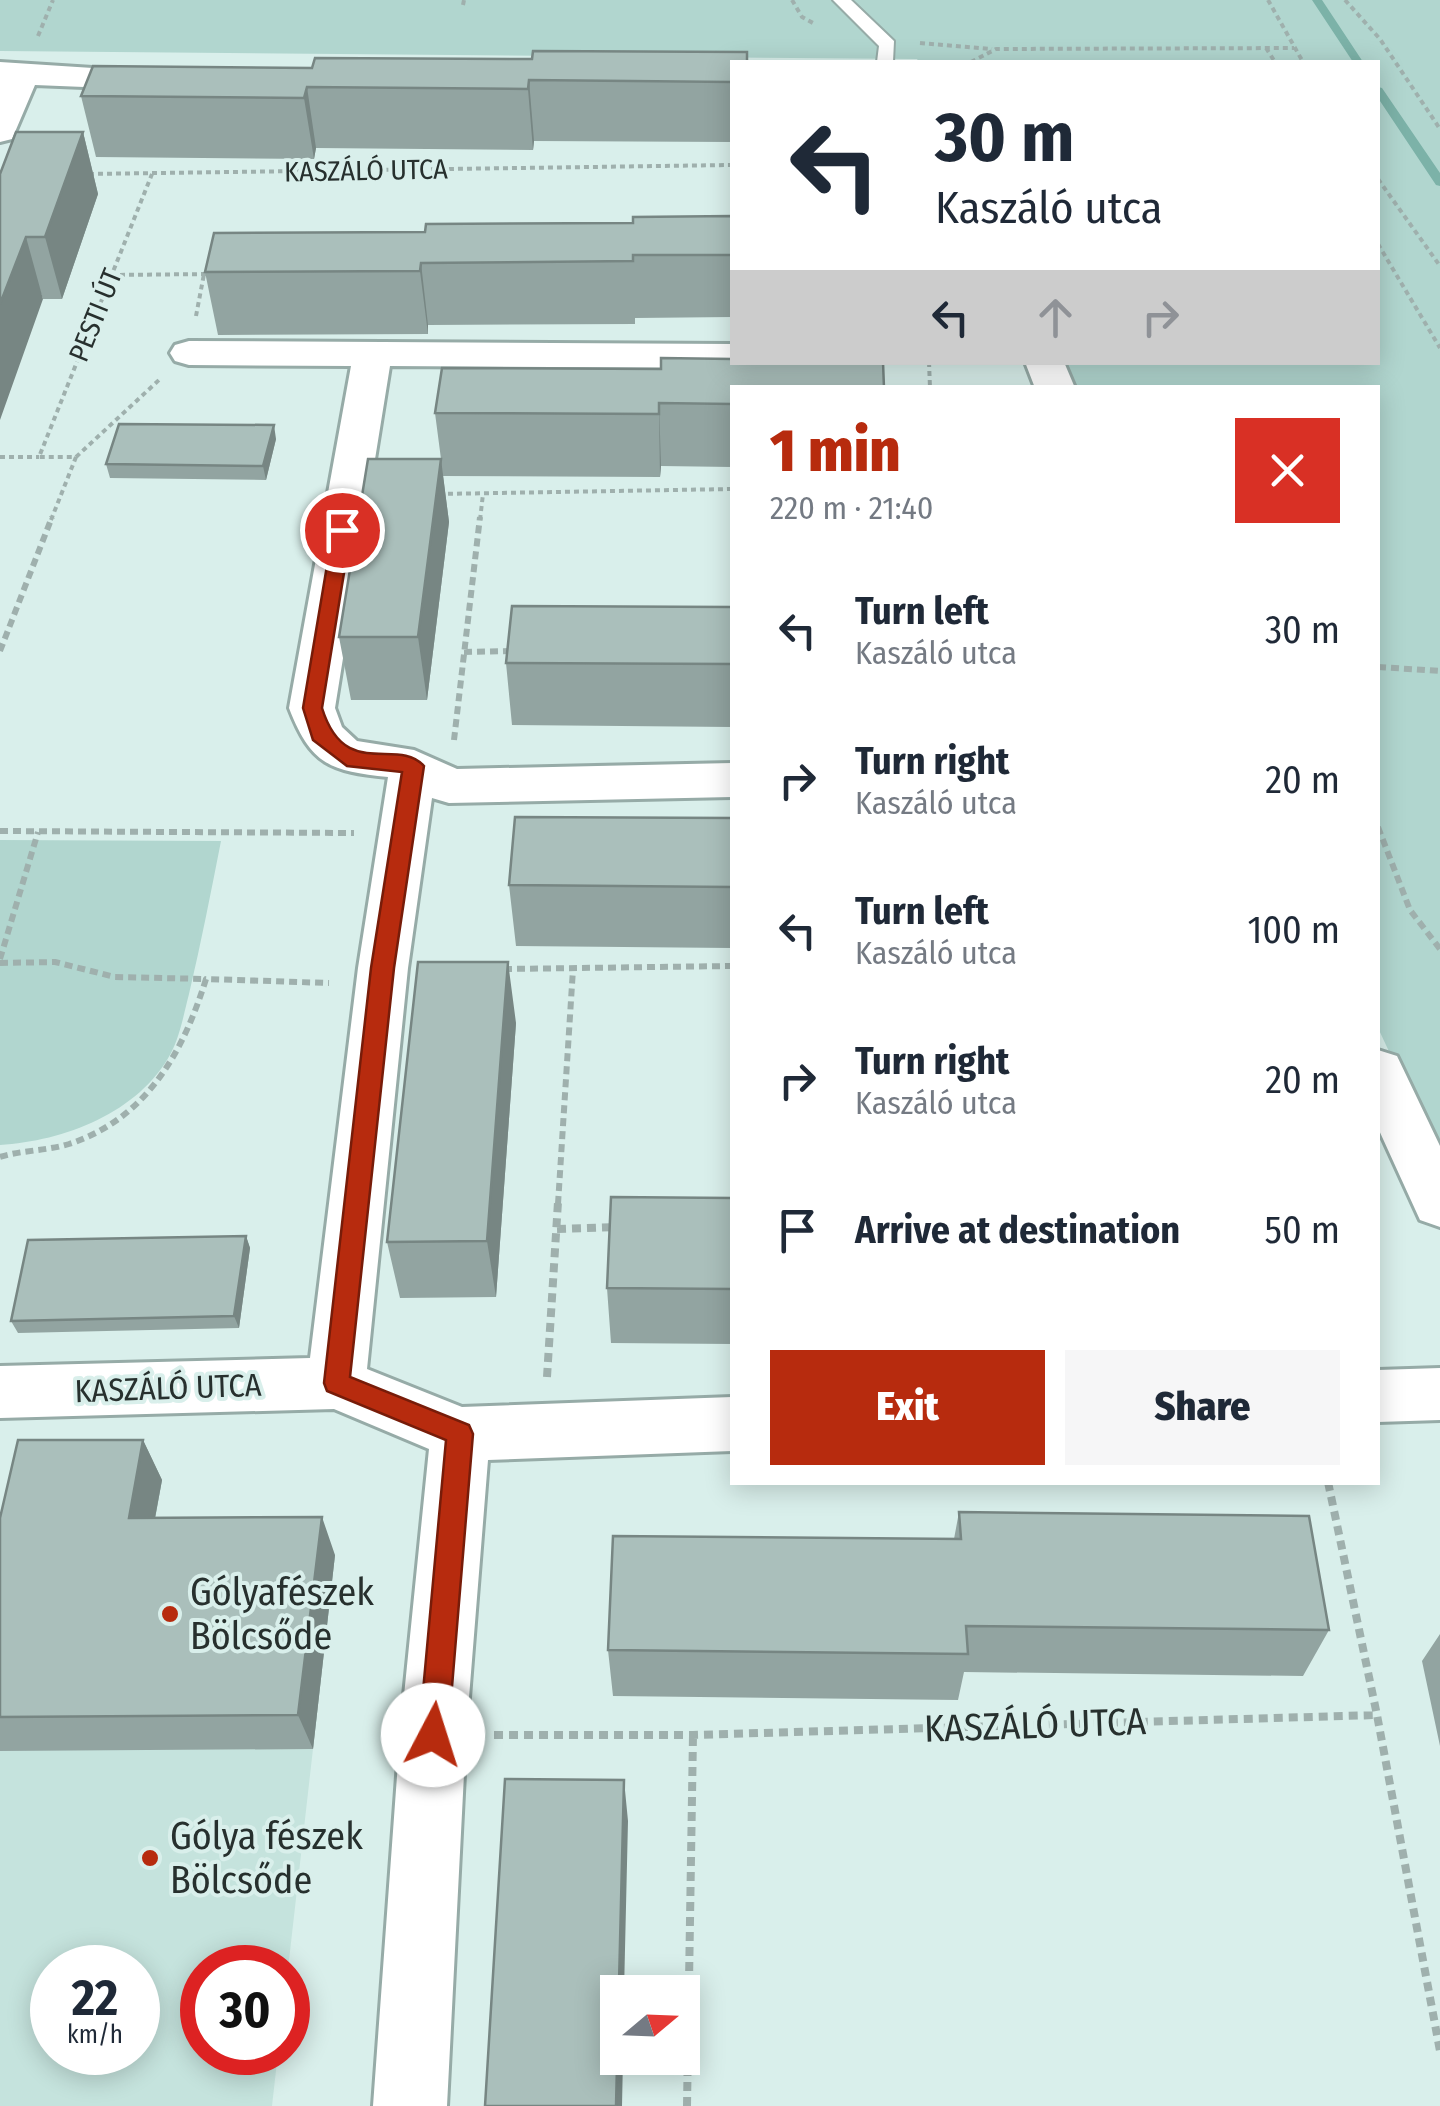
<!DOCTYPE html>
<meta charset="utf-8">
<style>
body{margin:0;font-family:"Fira Sans Condensed",sans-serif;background:#f6f6f7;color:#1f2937;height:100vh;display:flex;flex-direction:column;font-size:38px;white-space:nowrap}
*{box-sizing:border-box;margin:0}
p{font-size:32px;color:#747a83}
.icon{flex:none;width:55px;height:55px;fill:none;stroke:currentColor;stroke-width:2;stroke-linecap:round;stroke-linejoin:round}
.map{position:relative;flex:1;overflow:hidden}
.side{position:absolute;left:730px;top:385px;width:650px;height:1100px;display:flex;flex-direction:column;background:#fff;border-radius:0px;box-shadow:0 5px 25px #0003}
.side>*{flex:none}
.top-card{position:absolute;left:730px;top:60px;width:650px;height:305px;border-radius:0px;box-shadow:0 5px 25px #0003;background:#fff;color:#1f2937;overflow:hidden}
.needle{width:65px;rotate:71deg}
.controls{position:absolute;left:600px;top:1975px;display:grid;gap:20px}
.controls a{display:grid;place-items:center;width:100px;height:100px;border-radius:0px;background:#fff;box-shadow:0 5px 25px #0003;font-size:50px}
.speed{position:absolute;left:30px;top:1945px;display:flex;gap:20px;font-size:50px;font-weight:700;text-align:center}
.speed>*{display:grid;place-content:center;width:130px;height:130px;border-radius:50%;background:#fff;box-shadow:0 5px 25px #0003;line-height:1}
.speed small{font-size:25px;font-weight:400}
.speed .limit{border:15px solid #d22;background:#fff;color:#111}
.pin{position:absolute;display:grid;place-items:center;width:85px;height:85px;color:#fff;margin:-42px;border:5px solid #fff;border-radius:50%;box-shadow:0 2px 10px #0007}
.me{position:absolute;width:110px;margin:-55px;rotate:5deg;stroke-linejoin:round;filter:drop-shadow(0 0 8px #0008)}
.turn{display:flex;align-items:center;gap:35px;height:210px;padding:0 40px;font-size:45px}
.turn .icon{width:130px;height:130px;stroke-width:2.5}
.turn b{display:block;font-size:70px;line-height:85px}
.lanes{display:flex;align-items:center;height:95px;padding:0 40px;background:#0003;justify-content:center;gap:50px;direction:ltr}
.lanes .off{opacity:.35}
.round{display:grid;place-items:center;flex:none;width:105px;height:105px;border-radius:0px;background:#f6f6f7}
.headline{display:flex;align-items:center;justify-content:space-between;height:170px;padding:0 40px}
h1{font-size:60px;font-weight:800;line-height:75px;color:#b72b0e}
.button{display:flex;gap:20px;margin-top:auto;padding:20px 40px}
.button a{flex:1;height:115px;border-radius:0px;background:#b72b0e;color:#fff;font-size:40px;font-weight:800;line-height:115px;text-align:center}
.button a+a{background:#f6f6f7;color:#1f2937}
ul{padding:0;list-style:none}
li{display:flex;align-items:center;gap:30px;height:150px;padding:0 40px}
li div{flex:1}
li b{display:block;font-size:38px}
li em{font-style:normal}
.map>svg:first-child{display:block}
.built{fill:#c5e3dd;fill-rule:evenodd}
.green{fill:#b1d6cf}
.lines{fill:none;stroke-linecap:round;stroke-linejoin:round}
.stream{fill:#7cb2a8;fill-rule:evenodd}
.lane-casing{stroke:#96aba7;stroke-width:4}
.street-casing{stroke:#96aba7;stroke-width:6}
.path-far2{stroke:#9fb0ad;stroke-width:4;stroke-dasharray:5 4;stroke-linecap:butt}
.path-far1{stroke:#9fb0ad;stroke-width:6;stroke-dasharray:8 5;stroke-linecap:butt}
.path{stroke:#9fb0ad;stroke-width:8;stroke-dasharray:9 6;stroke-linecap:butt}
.lane{fill:#fff;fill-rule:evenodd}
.street{fill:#fff;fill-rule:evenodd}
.wall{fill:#92a4a1}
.shaded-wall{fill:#778683}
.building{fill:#aabfbb;stroke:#778683;stroke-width:2.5}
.route{fill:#b72b0e;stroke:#771c09;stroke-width:2.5}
.poi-dot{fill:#b72b0e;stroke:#d9efeb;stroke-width:4}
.labels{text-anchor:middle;stroke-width:8;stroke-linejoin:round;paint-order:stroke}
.far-street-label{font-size:28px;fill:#27302e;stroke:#d9efeb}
.street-label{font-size:32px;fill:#27302e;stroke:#d9efeb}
.near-poi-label{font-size:38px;fill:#27302e;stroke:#d9efeb;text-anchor:start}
.near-street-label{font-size:38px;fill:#27302e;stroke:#d9efeb}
</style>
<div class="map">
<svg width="1440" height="2106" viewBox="0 0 1440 2106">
<rect width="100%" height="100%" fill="#d9efeb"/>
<path class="built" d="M41,1480H162L149,1555H335L288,1969L202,1968V2052L278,2053L272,2106H0V1556ZM52,1968H138V2052H52Z"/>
<path class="green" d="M0,0H1440V1160L1378,1028V388L1073,387L1062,363L1378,362V62H919L917,59L0,51Z
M0,840L221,841C211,892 201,943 189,994C184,1013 180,1036 171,1053C139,1113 64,1141 0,1145Z"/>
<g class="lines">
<path class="stream" d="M1312,0H1322L1363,62H1353Z
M1378,87L1382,88L1440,173V186L1436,185L1378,98Z"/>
<g class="lane-casing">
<path id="lane" d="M833,0H851L894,41L893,62H877L879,46Z"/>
</g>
<g class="street-casing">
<path id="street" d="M0,62L170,73L175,80L170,87L158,90L35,85L12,139L0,142Z
M189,341L732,344V362H747L732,368L390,366L335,708L342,727L357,741L414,750L457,769L732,763V797L449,803L432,798L408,968L367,1369L462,1407L732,1397V1451L488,1460L466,1735L447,2106H373L400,1735L429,1449L334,1409L0,1418V1366L310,1358L358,968L388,777C330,771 311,765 289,708L351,366L189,365L175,361L170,353L175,345Z
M1025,362H1064L1075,388H1035Z
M1378,1050L1397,1056L1440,1146V1227L1420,1220L1378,1128Z
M1440,1368V1420L1378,1422V1370Z"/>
</g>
<path class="path-far2" d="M792,0L802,17L813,23
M1268,0L1303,62
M1345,0L1380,39L1440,129
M463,5L464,0
M38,36L53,0
M920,43L992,49
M1266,48L1275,62
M971,62L996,49L1294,48
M89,174L732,165
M1378,179L1440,266
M1378,244L1440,348
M111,275L211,274
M196,316L204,274
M929,362L930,388
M0,457H39
M76,457L159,380
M439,494L732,489
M51,520L76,457H39L152,174
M480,520L483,494"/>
<path class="path-far1" d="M0,651L52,517
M464,652L511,651
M1378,667L1440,671
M454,740L480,517
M1378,827L1410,910L1440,949
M0,831L354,833
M0,959L38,832
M0,963L55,962L115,977L206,979
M504,969L732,966
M0,1157C22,1150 46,1151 69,1144C146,1119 183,1053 206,979L329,983
M558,1204L573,969"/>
<path class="path" d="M557,1229L616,1227
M547,1377L558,1202
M1328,1482L1377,1715L1440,2051
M494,1735H693L1377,1715
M687,2106L693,1735"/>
<use href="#lane" class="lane"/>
<use href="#street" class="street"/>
</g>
<path class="wall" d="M732,62V142L534,141L533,150L316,148L314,159L96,157L81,96L312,68Z
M83,132L98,194L62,299H43L0,174Z
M732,216V317L635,318V324L428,325V334L218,335L205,272L425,232L633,223Z
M732,388V467L661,466L660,477L443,476L449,522L427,700H351L339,637L441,459L435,413Z
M276,439L266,480L110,478L106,464Z
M732,607V727L512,725L506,663Z
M732,818V948L516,946L509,885Z
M516,1023L496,1297L400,1298L387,1242Z
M732,1198V1344L611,1343L607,1288Z
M246,1236L250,1248L239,1328L18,1333L11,1321Z
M143,1440L162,1480L155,1518L335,1555L313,1749L0,1751V1518Z
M959,1512L1329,1630L1303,1676L964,1672L958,1700L613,1696L608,1650L954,1539Z
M1440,1634V1746L1422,1661Z"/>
<path class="shaded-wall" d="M529,80L534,141L533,150L528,89Z
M307,87L316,148L314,159L304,98Z
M83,132L98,194L62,299L45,237Z
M26,237L43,299L0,420V304Z
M421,263L428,325V334L420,271Z
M659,403L661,466L660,477L659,414Z
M274,425L276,439L266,480L263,466Z
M441,459L449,522L427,700L418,637Z
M508,962L516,1023L496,1297L487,1241Z
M246,1236L250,1248L239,1328L234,1316Z
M143,1440L162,1480L148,1556L129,1518Z
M322,1517L335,1555L313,1749L298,1715Z
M624,1780L628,1821L624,1992H619Z
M618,2058H623L622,2106H616Z"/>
<path class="building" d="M533,51L747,52V62H732V82L529,80L528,89L307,87L304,98L81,96L93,66L312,68L315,58L532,59Z
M16,132H83L45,237H26L0,304V174Z
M732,216V255H633V261L421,263L420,271L205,272L214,233L425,232L426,224L633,223V217Z
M661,358L732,359V362H883L884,388H732V404L659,403V414L435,413L442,368L661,369Z
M119,424L274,425L263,466L106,464Z
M368,459H441L418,637H339Z
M512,606L732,607V664L506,663Z
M515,817L732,818V887L509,885Z
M418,962H508L487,1241L387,1242Z
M611,1197L732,1198V1289L607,1288Z
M246,1236L234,1316L11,1321L28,1240Z
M18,1440H143L129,1518L322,1517L298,1715L0,1717V1518Z
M959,1512L1309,1516L1329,1630L966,1626L968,1654L608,1650L613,1536L961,1539Z
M505,1779L624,1780L616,2106H485Z"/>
<path class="route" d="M342,524L351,530L322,708C345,782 397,736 424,766L394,968L350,1377L469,1425L473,1434L448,1735L443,1745L433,1749L423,1745L419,1735L446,1440L327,1391L324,1383L371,968L402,772L347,766L313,740L303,708L333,530Z"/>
<g class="poi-dot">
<circle cx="170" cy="1614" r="10"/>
<circle cx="150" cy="1858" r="10"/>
</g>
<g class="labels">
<g class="far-street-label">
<text transform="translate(366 170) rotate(-1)" y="10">KASZÁLÓ UTCA</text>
<text transform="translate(95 315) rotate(-68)" y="10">PESTI ÚT</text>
</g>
<g class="street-label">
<text transform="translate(168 1388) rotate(-2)" y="11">KASZÁLÓ UTCA</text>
</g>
<g class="near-poi-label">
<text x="190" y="1605">Gólyafészek<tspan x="190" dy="44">Bölcsőde</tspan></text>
<text x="170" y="1849">Gólya fészek<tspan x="170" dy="44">Bölcsőde</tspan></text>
</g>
<g class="near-street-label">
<text transform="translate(1035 1725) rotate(-2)" y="13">KASZÁLÓ UTCA</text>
</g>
</g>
</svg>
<div class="controls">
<a><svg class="needle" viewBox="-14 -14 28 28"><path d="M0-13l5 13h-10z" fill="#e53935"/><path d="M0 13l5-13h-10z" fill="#747a83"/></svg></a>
</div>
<div class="speed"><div>22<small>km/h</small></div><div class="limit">30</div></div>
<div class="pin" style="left:342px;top:530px;background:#d93025"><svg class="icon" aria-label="arrive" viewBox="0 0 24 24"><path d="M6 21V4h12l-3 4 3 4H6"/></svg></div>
<svg class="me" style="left:433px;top:1735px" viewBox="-20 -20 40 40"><circle r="19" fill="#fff"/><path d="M0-13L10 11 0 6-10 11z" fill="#b72b0e"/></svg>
<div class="top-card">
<div class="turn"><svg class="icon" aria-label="left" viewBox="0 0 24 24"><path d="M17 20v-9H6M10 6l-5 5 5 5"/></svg><div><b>30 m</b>Kaszáló utca</div></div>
<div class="lanes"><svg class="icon" aria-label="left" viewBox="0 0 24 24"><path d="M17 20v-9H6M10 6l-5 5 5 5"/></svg><svg class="icon off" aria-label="ahead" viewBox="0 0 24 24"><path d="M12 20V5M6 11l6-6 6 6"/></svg><svg class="icon off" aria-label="right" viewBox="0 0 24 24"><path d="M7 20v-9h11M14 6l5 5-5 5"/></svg></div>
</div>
<section class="side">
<div class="headline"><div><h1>1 min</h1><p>220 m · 21:40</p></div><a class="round" style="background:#d93025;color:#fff"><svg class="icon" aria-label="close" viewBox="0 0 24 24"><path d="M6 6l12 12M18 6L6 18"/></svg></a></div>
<ul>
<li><svg class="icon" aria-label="left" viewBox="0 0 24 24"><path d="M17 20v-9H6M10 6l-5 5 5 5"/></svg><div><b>Turn left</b><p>Kaszáló utca</p></div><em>30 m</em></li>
<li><svg class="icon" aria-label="right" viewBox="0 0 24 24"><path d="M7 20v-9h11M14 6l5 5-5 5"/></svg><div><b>Turn right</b><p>Kaszáló utca</p></div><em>20 m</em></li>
<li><svg class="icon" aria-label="left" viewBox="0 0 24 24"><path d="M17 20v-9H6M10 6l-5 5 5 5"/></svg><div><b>Turn left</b><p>Kaszáló utca</p></div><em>100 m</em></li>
<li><svg class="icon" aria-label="right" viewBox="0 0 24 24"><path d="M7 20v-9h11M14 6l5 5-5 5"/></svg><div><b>Turn right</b><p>Kaszáló utca</p></div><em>20 m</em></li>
<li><svg class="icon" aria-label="arrive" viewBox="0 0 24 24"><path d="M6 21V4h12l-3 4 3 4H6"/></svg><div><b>Arrive at destination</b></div><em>50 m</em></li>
</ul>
<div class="button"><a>Exit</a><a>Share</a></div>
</section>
</div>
